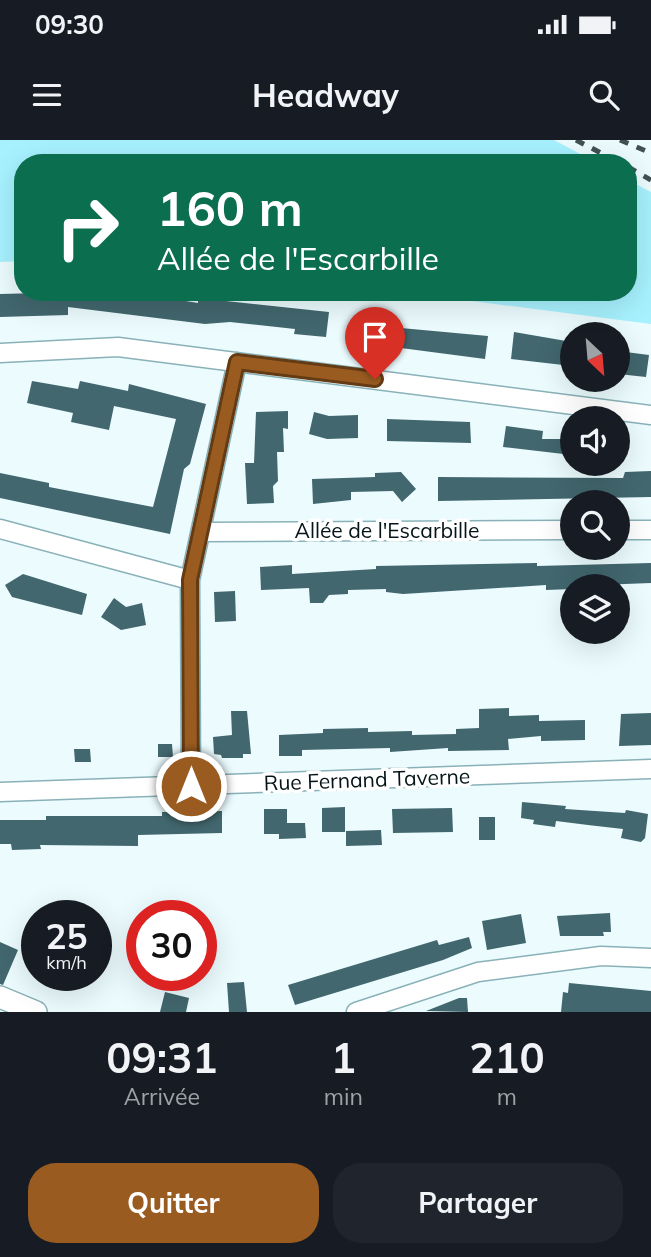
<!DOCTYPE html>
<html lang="fr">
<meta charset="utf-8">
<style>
body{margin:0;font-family:Mulish,sans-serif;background:#20242c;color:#f1f3f6;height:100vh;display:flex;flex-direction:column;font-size:26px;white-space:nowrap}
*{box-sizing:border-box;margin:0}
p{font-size:23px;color:#9ea1a6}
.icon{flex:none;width:38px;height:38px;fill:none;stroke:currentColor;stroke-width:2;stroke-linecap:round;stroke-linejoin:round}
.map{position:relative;height:872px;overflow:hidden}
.drawer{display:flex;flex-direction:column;background:#171b24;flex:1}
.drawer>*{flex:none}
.top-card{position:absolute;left:14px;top:14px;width:623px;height:147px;border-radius:28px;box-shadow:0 7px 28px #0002;background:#0b6e4f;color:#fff;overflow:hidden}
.needle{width:46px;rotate:154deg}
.buttons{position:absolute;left:560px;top:182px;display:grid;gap:14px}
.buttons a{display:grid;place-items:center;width:70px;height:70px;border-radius:50%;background:#171b24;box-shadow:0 7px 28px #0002;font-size:35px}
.speed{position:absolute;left:21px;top:760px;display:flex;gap:14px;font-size:35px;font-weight:700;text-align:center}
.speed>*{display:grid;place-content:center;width:91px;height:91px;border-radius:50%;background:#171b24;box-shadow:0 7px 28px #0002;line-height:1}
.speed small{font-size:18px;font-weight:400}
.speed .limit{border:10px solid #d22;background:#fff;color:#111}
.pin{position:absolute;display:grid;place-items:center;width:60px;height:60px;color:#fff;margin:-72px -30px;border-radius:50% 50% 50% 0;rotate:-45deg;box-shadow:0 0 7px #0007}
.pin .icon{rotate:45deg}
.me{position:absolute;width:77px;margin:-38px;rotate:0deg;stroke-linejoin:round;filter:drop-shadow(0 0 5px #0008)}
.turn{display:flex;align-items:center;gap:24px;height:147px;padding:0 28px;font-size:32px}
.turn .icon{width:91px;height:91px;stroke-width:2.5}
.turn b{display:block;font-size:49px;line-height:60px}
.eta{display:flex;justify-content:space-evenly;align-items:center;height:119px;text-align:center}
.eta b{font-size:42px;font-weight:700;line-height:49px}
.cta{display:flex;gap:14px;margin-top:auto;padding:14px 28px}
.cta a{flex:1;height:80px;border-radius:28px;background:#995b20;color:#fff;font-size:28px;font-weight:700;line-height:80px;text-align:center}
.cta a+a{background:#20242c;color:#f1f3f6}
.status{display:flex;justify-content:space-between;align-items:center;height:49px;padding:0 35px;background:#171b24;direction:ltr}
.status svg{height:19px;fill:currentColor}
header{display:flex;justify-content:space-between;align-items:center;height:91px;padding:0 28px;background:#171b24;font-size:32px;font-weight:700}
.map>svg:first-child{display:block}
.green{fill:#a7f1fe}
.building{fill:#42676e}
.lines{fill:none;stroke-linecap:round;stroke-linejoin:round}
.minor-casing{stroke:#89b1b8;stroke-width:21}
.tertiary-casing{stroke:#89b1b8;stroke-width:24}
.minor{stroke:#fff;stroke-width:18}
.tertiary{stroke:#fff;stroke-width:21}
.rail{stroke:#405053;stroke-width:5;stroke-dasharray:9 9;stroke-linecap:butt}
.route-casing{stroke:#633b15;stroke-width:18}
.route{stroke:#995b20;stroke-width:12}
.labels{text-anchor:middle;stroke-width:7;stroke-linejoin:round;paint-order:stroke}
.street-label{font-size:21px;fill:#051417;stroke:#fff}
</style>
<div class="status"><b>09:30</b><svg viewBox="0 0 49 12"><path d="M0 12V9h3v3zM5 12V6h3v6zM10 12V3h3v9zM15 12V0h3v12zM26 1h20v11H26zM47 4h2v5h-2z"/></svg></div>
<header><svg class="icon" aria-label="menu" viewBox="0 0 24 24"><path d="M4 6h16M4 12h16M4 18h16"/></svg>Headway<svg class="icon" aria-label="search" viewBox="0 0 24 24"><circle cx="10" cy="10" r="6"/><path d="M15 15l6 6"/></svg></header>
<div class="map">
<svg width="651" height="872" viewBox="0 0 651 872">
<rect width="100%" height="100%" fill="#ebfbfe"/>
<path class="green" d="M0,0H554L597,23H23V121L0,122Z
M628,40L651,52V184L402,152H628Z"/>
<path class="building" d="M79,152H131L198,163V158L329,172L326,197L294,194L295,189L230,182L205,184L68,167V175L0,177V154Z
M362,173L392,177L390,187L488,196L485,219L378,205L379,198L359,196Z
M514,192L572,202V226L511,219Z
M618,211L649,215L646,237L618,234Z
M32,241L78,249L80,241L128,251L129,244L206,264L190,324L184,329L170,394L0,358V333L49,343V347L153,367L176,279L114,266L109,290L71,282L73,273L27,263Z
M288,271V289L283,288L284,312H277L278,341L273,346L274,363L247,364L245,323H254L256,272Z
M314,272L329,276L358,275V298L327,299L309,294Z
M387,279L470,282L471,303L387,301Z
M506,286L543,291L542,299H572V315L503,307Z
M651,331V357L438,361V337L623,338L625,332Z
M401,332L416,349L402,362L393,351L351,352V360L313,364L312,339L375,337V333Z
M537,423V426L651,423V443L572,446V449L546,450V445L403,454L386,452V449L348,450V454L329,455L323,463H310L309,448L261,450L260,427L292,425V434L376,429V426Z
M23,434L87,454L82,475L12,457L5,445Z
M235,451L236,481L215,482L214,452Z
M114,458L126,467L142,463L146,485L121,490L101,477Z
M509,568V576L539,575V581L585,580V600L541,601V596L508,599L509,610L448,611V608L390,612V608L302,610V616H279V595L323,593V589L368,588V592L412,591V595L456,594V589L479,588V569Z
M231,571H247L251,614H243V618H222L221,615L214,614L213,597L232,595Z
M651,573V605L619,606L621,574Z
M158,604H172L173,617H158Z
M74,609H90L91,622H75Z
M522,662L566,666L565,669L625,673L626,670L648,674L645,698L641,702L621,698L623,689L588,685L556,681L555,687L533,684L534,680L521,678Z
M345,667V692H322V668Z
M452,668L453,692L393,693L392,669Z
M264,669H287V683H305L306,698L279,699V694H264Z
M222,671V693L138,695V706L40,705L41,709L12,710L11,704H0V680H46V676H162V672Z
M479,677H495V700H479Z
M381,690L382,705L346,706V691Z
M610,773L611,792H603L604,796H560L557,776Z
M521,774L526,803L487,810L482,781Z
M469,797L472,808L443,820L295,865L288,845L437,800L439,805Z
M0,802L18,810L3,845L0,844Z
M244,842L247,872H229L227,843Z
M569,843L651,851V872H561L563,852L568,853Z
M165,852L189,858L186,872H160Z
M459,858H467L468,872L426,871Z"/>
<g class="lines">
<g class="minor-casing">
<path id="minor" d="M0,213L118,207L651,275
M0,389L190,440
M618,390H651
M201,392L572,390
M191,646L190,440L237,222
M0,652L651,629
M356,872L478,832L601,816L651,818"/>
</g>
<g class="tertiary-casing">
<path id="tertiary" d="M0,857L36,872"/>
</g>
<use href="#minor" class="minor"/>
<use href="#tertiary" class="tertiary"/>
<path class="rail" d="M576,0L620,23
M620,0L651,13
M628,27L651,40"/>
</g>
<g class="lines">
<g class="route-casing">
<path id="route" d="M191,646L190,440L237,222L375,239"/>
</g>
<use href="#route" class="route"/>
</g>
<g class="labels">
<g class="street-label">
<text x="387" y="398">Allée de l'Escarbille</text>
<text transform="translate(367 640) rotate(-2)" y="7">Rue Fernand Taverne</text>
</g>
</g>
</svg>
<div class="buttons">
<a><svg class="needle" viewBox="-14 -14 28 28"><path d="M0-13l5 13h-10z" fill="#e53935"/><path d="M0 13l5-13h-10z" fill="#9ea1a6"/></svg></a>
<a><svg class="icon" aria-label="sound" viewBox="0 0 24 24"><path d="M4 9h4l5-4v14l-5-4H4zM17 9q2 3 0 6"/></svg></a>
<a><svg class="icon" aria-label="search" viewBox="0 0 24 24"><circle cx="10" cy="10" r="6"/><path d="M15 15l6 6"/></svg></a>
<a><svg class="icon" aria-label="layers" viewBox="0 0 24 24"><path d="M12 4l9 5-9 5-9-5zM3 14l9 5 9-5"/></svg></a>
</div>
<div class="speed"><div>25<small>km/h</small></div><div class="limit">30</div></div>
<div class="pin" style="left:375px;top:239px;background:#d93025"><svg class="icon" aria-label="arrive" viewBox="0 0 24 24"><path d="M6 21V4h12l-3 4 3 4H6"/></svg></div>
<svg class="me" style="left:191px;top:646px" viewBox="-20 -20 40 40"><circle r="17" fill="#995b20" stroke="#fff" stroke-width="3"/><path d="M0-11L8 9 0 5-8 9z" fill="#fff"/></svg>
<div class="top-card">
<div class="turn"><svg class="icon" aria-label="right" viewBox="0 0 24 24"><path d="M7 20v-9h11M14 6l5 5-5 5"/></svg><div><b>160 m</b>Allée de l'Escarbille</div></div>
</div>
</div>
<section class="drawer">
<div class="eta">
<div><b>09:31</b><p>Arrivée</p></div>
<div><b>1</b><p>min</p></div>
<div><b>210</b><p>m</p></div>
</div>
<div class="cta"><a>Quitter</a><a>Partager</a></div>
</section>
